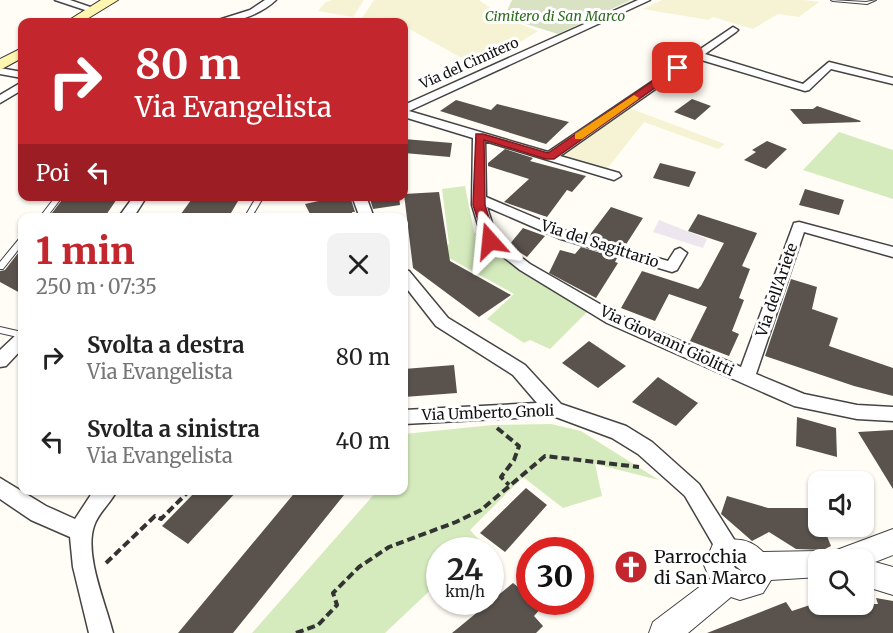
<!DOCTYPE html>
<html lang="it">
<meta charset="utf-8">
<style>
body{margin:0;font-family:Merriweather,serif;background:#f2f2f2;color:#222;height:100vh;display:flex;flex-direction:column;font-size:22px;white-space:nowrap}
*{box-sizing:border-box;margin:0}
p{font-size:20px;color:#767676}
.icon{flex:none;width:33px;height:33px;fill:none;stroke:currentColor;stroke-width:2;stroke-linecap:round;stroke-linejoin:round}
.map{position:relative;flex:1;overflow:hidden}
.sheet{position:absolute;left:18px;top:213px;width:390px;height:282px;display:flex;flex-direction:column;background:#fff;border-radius:12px;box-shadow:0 2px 4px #0004}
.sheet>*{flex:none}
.top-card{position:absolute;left:18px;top:18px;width:390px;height:183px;border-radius:12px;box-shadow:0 2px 4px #0004;background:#c4262e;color:#fff;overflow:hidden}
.controls{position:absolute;left:808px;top:471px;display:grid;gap:12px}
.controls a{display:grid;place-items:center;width:66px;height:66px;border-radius:12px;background:#fff;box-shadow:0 2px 4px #0004;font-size:30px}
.speed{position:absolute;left:426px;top:537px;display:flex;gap:12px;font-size:30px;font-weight:700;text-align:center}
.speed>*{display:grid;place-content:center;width:78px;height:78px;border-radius:50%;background:#fff;box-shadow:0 2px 4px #0004;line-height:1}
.speed small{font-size:15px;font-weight:400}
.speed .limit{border:9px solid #d22;background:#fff;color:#111}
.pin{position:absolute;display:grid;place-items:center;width:51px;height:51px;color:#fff;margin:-26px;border-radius:12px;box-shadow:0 3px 9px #0006}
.me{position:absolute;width:66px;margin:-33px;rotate:342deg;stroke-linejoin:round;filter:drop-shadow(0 0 4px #0008)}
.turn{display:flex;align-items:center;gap:21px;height:126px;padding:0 18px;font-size:27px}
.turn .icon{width:78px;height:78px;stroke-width:2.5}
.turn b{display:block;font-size:42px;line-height:51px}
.then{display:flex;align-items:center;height:57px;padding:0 18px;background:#0003;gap:12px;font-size:22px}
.round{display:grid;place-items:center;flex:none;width:63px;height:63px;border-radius:12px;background:#f2f2f2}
.overview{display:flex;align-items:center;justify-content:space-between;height:102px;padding:0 18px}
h1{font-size:36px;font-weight:800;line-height:45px;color:#c4262e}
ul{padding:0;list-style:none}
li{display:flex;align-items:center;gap:18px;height:84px;padding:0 18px}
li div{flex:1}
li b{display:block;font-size:22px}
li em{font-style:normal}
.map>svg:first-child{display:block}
.industrial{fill:#eee6ef}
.farmland{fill:#f6f3d4}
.green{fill:#d5ebbd}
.cemetery{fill:#d9e3c4}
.building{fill:#5a524d}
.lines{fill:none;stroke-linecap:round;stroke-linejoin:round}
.service-casing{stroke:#444;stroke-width:2}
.minor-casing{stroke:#444;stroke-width:3}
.tertiary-casing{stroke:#444;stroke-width:2}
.secondary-casing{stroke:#333;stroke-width:2}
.path{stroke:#333;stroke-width:4;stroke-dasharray:8 4;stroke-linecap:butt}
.service{fill:#fff;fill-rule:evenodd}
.minor{fill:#fff;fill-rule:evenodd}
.tertiary{fill:#fff;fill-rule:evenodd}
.secondary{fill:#fff6b0;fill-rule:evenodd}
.route{fill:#c4262e;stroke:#7f191e;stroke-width:1.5}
.slow{fill:#f59e0b}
.labels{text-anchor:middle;stroke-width:6;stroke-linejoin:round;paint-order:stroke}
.far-park-label{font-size:14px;font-style:italic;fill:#2f6b1f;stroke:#fff}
.far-street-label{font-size:14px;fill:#111;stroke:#fff}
.street-label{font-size:15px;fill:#111;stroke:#fff}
.near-poi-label{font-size:18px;fill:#111;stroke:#fff;text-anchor:start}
</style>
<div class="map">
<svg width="893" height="633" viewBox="0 0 893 633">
<rect width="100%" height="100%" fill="#fffdf5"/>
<path class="industrial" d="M659,220L707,239L703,248L653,232Z"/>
<path class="farmland" d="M332,0H364L353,17L318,11L326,2Z
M374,0H479L503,17L538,31L509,49L481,60L467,61L404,26V22L362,18Z
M662,0H804L819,2L799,17L778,14L753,29L713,17L708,20L643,9Z
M629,108L725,144L718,149L644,122L607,169L558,156Z"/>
<path class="green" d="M839,132L893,150V199L803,170Z
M465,186L474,232L587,312L550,349L530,340L524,343L487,319L514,294L449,258L444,247L449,244L442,189Z
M551,424L581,431L659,480L595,464L602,496L563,508L523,477L470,530L481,542L473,550H440L439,582L385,633H252L377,491L404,490V434L493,425Z"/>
<path class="cemetery" d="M512,0H631L558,34L526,24L505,15Z"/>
<path class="building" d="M692,99L711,106L695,120L674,112Z
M456,100L491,110L497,104L569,122L546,144L440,111Z
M817,106L861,121L860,122L803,124L790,109H813Z
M404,139L452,143L450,157L404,153Z
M767,141L787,149L766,169L744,160L756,152L752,150Z
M505,149L533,158L530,161L586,176L572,192L567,190L547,217L504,202L529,179L488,166V163Z
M660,163L696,172L689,187L653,178Z
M805,189L844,200L839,215L799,205Z
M439,192L450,261L511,295L479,317L413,268L404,194Z
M65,196H119L104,218H62L52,213Z
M194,196H241L228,218H178Z
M341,196H350L355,212H352L353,218H312L305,204Z
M369,196H399L400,205L373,209Z
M611,207L643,218L625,246L589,236Z
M698,214L757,233L742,266L750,269L739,298L744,300L732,331L739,334L729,356L690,341L707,307L669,294L655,321L621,308L642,271L698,289L701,286L724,243L688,231Z
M523,228L545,236L527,257L509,245Z
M581,247L617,258L615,262L618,263L596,298L549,273L560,250L575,254Z
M22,248V294L0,282V271L5,270Z
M791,279L817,287L812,309L838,318L829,346L893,368V396L854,386L765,356Z
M589,341L626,366L598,388L562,363Z
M454,365L457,393L404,397V369Z
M658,377L698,403L676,426L632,402Z
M797,417L836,428L837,457L796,446Z
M893,430V489L858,432Z
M526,488L547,505L505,552L480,533Z
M197,490H238L188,544L162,526Z
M297,490H348L233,633H178Z
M727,496L768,508H816L819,526H823L831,546L823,550L796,549L769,532L752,541L721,514Z
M513,583L530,596V602H536L542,607L534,616L543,626L536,633H452Z
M876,598L893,601V633H707L786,602L792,611L813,604H878Z"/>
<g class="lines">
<g class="service-casing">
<path id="service" d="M831,0L866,2L876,0L867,4L833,1Z
M56,196H63L46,218H39Z
M257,196H264L251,218H244Z
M19,239H22V245L3,269H0V262Z
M0,327L22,332V338L0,333Z"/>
</g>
<g class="minor-casing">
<path id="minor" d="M55,0H70L99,10L94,13Z
M265,0H276C260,15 234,24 212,22L250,10Z
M638,0H650L409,111L548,152L733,27L738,30L736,32L705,54L803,84L829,62L893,78V84L831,69L809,90L805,91L698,59L560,156L619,173L621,176L614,180L485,141L486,197L571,233L668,261L675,250L680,248L687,253L677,270L672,272L561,239L487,207L497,239L530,264L619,315L741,367L794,223L799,222L893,247V257L804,232L756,374L804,394L857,405L893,407V421L857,419L794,406L607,323L520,270L483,241L472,205L473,138L404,117V105Z
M0,68L22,72V78L0,74Z
M22,82V90L0,103V95Z
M134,196H147L133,218H118Z
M352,196H366L374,218H360Z
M404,270L409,271L448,318L525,365L561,404L626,426L652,442L699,484L737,544L740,551L737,558L729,561L721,558L685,496L638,454L612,438L553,416L404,424V410L537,403L513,375L436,326L404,285Z
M22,333V349L6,366L0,367V350L16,335Z
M0,478L46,506L75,519L94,490H117C111,503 98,513 94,526C84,555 106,604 113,633H89L73,567L70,537L31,520L0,499Z"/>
</g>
<g class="tertiary-casing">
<path id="tertiary" d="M893,529V555L875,562L893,567V595L864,586V560H819V577L771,580L763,593L740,600L731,597L688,633H649L653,622L710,579L704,565L713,544C731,537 749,537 763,552L819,551L829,555L831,558L834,551ZM733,564L742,571L735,568Z"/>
</g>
<g class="secondary-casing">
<path id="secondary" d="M101,0H118L82,22H66Z
M22,48V58L0,70V59Z"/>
</g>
<path class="path" d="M497,428L519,446L514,460L501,477L509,485
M106,563L155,516L161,519L190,490
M296,633L318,625L337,605L333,593L359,567L389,547L456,522L481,510L545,456L639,467"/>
<use href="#service" class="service"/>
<use href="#minor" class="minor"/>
<use href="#tertiary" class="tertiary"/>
<use href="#secondary" class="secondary"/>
</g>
<path class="route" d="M675,66L683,68L554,159H546L484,140L485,205L496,241L490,245L486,244L473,205L476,134H483L548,153Z"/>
<path class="slow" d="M634,95L639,98L637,100L582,139H575V134Z"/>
<defs>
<g id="church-disc" transform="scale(1.725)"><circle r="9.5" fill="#c4262e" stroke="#fff"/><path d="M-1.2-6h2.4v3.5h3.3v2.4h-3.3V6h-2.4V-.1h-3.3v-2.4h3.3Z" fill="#fff"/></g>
</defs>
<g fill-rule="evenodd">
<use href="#church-disc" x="631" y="567"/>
</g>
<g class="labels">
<g class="far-park-label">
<text x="555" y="21">Cimitero di San Marco</text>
</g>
<g class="far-street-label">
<text transform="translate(469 63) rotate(-24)" y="5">Via del Cimitero</text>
</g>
<g class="street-label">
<text transform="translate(600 244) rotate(18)" y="5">Via del Sagittario</text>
<text transform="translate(777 290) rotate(-71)" y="5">Via dell'Ariete</text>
<text transform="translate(667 341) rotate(25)" y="5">Via Giovanni Giolitti</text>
<text transform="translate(488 413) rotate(-2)" y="5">Via Umberto Gnoli</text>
</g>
<g class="near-poi-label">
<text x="654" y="563">Parrocchia<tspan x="654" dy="21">di San Marco</tspan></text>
</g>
</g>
</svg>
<div class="controls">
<a><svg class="icon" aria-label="sound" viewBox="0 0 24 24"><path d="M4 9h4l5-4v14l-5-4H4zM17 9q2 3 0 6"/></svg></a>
<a><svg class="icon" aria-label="search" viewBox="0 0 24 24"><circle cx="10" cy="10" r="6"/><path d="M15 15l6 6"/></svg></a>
</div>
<div class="speed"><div>24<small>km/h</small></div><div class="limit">30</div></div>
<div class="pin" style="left:678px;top:68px;background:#d93025"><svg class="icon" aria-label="arrive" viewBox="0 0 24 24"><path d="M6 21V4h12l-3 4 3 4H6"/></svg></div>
<svg class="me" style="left:490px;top:241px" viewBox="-20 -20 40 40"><path d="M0-17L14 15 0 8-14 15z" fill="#c4262e" stroke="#fff" stroke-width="4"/></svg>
<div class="top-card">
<div class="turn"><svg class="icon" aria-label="right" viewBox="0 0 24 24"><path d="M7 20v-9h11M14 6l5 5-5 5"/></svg><div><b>80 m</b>Via Evangelista</div></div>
<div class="then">Poi<svg class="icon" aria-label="left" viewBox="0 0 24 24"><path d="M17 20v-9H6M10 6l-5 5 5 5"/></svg></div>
</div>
<section class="sheet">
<div class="overview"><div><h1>1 min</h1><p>250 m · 07:35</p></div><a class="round"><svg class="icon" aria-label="close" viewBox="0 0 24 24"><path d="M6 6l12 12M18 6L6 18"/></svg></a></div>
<ul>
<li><svg class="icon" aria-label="right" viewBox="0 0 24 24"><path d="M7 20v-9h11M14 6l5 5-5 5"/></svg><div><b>Svolta a destra</b><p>Via Evangelista</p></div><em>80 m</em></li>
<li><svg class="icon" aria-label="left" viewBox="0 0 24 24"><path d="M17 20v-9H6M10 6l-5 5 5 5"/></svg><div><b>Svolta a sinistra</b><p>Via Evangelista</p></div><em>40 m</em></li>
</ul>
</section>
</div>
